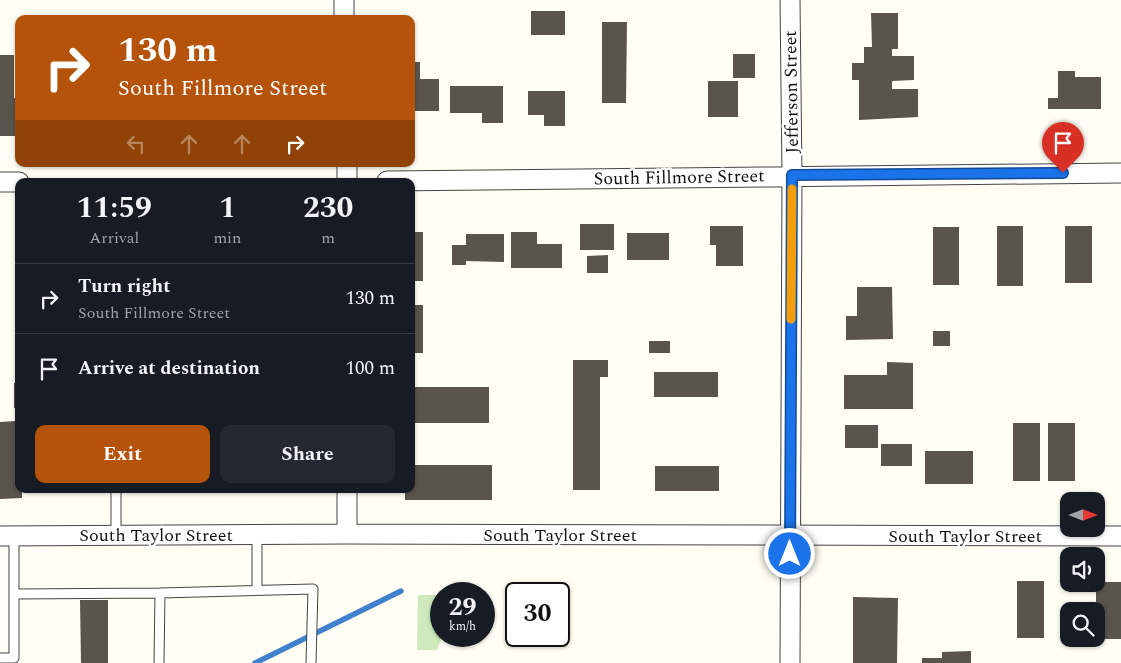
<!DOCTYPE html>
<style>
body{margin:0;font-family:Spectral,serif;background:#242831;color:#f1f3f6;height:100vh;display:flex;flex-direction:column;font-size:19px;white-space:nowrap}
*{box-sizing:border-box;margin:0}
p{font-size:16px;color:#9ea1a6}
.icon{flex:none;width:28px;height:28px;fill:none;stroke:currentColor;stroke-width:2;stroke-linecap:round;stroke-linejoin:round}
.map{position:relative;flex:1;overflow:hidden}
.drawer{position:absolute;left:15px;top:178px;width:400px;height:315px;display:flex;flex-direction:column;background:#171b24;border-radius:10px;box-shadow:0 1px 4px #0004}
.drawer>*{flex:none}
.banner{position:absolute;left:15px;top:15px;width:400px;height:152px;border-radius:10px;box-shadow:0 1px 4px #0004;background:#b45309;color:#fff;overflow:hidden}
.needle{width:32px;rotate:90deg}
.controls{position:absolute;left:1060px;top:492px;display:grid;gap:10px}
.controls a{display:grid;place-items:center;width:45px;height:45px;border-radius:10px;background:#171b24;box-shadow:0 1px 4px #0004;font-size:25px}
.speed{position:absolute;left:430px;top:582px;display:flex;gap:10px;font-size:25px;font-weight:700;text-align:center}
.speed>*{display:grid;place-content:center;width:65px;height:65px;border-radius:50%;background:#171b24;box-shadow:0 1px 4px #0004;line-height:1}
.speed small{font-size:12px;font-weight:400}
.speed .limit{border:2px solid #111;border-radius:8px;background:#fff;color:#111}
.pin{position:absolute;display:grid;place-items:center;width:42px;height:42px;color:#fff;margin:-51px -21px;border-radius:50% 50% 50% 0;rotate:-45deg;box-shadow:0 0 5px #0007}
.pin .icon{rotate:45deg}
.me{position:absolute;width:55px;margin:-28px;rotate:0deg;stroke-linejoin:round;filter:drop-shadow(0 0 4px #0008)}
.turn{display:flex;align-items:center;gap:18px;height:105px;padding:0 20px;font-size:22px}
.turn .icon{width:65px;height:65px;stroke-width:2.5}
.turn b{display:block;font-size:35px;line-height:42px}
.lanes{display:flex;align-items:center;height:48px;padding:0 20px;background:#0003;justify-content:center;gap:25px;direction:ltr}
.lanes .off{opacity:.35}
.eta{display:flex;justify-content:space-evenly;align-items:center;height:85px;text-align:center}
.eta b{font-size:30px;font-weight:700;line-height:35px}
.button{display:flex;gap:10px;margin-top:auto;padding:10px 20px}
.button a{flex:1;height:58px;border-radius:10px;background:#b45309;color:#fff;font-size:20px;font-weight:700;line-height:58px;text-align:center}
.button a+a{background:#242831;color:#f1f3f6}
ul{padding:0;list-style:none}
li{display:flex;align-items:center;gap:15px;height:70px;padding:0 20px;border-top:1px solid #363941}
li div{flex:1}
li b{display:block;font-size:19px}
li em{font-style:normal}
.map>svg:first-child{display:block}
.green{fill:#ceeabd}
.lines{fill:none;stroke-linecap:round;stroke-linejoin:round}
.stream{stroke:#4180cc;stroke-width:5.5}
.building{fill:#59544d}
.lane-casing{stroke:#444;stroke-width:11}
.street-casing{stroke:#444;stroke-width:21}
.lane{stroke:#fff;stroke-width:9}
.street{stroke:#fff;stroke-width:19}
.route-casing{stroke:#114b97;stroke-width:12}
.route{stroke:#1a73e8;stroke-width:9}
.slow{stroke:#f59e0b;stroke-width:9}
.labels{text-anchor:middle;stroke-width:5;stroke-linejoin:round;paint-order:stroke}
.street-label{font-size:18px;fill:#111;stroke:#fff}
</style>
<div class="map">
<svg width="1121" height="663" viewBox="0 0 1121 663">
<rect width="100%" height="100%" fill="#fffef4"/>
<path class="green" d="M418,595H441L442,636L437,650H417Z"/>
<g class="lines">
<path class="stream" d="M255,663L401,591"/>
</g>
<path class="building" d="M531,11H565V35H531Z
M871,13H898V49H892V56H914V80L892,81V89H918V117L859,120V80H852V63H864V47H872Z
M602,22H627L626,103H602Z
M733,54H755V78H733Z
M0,55H14V98H19V136H0Z
M411,62H420V79H439V111H411Z
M1058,71H1075V77H1101V109H1048V98H1058Z
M708,81H738V117H708Z
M450,86H503V123H482V113H450Z
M528,91H565V126H544V115H528Z
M580,224H614V250H580Z
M710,226H743V266H716V245H710Z
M997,226H1023V286H997Z
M1065,226H1092V283H1065Z
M933,227H959V285H933Z
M411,232H423V281H411Z
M511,232H537V244H562V268H511Z
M627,233H669V260H627Z
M466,234H504V262L466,261V265H452V245H466Z
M608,255V273H587V256Z
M857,287H892L893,339L846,340V316H857Z
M411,305H423V353H411Z
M933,331H950V346H933Z
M649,341H670V353H649Z
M573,360H608V377H600V490H573Z
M887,362L913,363V409H844V375H887Z
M654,372H718V397H654Z
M14,383H19V408H14Z
M411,387H489V423H411Z
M15,421V430H19V489H22V498L0,499V422Z
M1013,423H1040V481H1013Z
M1048,423H1075V481H1048Z
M845,425H878V448H845Z
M881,444H912V466H881Z
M925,451H973V484H925Z
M411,465H492V500H405V489H411Z
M655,466H719V491H655Z
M1017,581H1044V638H1017Z
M1096,582H1121V639H1096Z
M853,597L898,598L897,663H853Z
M80,600H108V663H81Z
M971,651V663H922V658H942V652Z"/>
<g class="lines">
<g class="lane-casing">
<path id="lane" d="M116,536V489
M257,590V534
M160,593L313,589L311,663
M14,594L160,593L159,663
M0,658H14V536"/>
</g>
<g class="street-casing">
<path id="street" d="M344,0V19
M790,0L792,175L790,663
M347,164V181
M387,181L1121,173
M0,182H19
M347,489V534
M0,536L347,534L1121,536"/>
</g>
<use href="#lane" class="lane"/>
<use href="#street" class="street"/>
</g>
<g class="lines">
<g class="route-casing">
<path id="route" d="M790,554L792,175L1063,173"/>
</g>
<use href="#route" class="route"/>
<path class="slow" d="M791,319L792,189"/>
</g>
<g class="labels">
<g class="street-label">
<text transform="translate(791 92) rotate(-91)" y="6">Jefferson Street</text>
<text transform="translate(679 177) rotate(-1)" y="6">South Fillmore Street</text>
<text x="156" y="541">South Taylor Street</text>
<text x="560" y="541">South Taylor Street</text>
<text x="965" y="542">South Taylor Street</text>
</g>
</g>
</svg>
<div class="controls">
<a><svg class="needle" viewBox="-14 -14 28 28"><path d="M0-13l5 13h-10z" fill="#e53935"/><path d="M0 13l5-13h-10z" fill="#9ea1a6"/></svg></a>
<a><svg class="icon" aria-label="sound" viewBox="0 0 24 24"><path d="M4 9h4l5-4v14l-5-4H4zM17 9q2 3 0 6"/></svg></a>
<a><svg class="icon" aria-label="search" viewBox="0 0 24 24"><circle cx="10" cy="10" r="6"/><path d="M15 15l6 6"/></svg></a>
</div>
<div class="speed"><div>29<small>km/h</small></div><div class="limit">30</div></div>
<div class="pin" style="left:1063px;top:173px;background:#d93025"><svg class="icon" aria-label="arrive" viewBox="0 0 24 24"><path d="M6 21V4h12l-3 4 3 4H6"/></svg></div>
<svg class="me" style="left:790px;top:554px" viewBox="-20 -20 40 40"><circle r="17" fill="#1a73e8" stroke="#fff" stroke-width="3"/><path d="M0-11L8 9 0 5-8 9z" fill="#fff"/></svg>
<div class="banner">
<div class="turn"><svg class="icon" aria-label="right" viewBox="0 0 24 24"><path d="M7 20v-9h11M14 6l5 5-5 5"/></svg><div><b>130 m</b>South Fillmore Street</div></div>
<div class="lanes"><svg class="icon off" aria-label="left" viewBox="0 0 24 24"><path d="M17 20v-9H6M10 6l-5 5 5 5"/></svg><svg class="icon off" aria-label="ahead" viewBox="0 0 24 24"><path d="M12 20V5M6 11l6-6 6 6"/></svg><svg class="icon off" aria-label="ahead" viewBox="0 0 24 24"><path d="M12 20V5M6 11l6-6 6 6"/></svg><svg class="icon" aria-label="right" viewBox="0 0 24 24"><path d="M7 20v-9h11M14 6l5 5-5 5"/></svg></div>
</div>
<section class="drawer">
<div class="eta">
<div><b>11:59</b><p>Arrival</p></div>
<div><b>1</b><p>min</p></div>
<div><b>230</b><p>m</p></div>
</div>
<ul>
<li><svg class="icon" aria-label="right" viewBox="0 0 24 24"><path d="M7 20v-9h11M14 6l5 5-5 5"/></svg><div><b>Turn right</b><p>South Fillmore Street</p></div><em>130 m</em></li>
<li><svg class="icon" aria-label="arrive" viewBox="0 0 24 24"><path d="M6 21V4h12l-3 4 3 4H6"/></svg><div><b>Arrive at destination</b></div><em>100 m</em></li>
</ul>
<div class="button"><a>Exit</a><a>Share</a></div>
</section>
</div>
